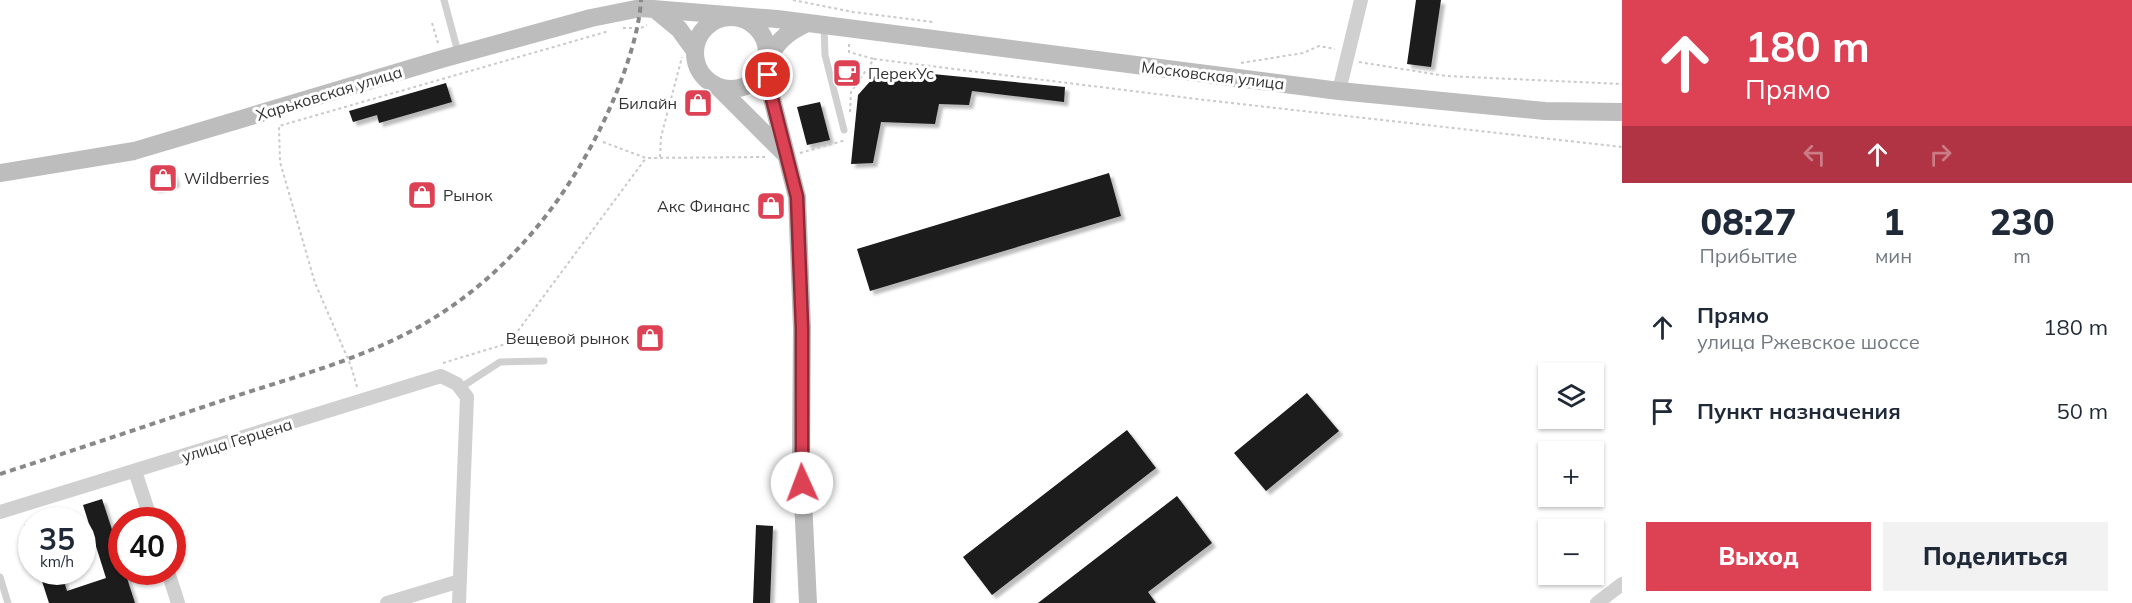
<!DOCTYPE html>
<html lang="ru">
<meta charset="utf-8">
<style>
body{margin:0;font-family:Mulish,sans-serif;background:#f2f2f3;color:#1f2937;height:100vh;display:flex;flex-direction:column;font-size:22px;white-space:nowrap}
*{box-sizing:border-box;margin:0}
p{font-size:20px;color:#747a83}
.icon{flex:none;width:33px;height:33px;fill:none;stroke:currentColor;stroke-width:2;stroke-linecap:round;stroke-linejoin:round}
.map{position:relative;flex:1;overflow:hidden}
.details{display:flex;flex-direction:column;background:#fff;width:510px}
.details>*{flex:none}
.banner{background:#dd4154;color:#fff;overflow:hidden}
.controls{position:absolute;left:1538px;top:363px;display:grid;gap:12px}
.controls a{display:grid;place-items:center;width:66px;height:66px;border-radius:0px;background:#fff;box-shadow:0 2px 4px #0004;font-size:30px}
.speed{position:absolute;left:18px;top:507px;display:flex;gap:12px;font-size:30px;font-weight:700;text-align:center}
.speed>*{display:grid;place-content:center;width:78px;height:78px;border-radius:50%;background:#fff;box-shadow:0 2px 4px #0004;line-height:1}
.speed small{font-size:15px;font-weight:400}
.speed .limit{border:9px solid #d22;background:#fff;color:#111}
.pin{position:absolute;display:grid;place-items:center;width:51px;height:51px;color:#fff;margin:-26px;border:3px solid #fff;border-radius:50%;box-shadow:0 2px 6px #0007}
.me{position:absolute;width:66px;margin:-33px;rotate:358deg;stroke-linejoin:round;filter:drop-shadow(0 0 4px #0008)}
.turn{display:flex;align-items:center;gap:21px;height:126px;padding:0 24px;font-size:27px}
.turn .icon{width:78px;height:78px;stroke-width:2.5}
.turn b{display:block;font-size:42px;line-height:51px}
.lanes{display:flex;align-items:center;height:57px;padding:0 24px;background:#0003;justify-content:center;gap:30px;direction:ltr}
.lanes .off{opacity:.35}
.eta{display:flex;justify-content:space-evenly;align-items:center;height:102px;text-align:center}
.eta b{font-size:36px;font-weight:800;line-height:42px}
.cta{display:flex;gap:12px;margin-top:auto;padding:12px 24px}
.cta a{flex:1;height:69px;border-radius:0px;background:#dd4154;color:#fff;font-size:24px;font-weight:800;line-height:69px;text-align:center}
.cta a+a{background:#f2f2f3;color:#1f2937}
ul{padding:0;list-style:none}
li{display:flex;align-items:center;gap:18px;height:84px;padding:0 24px}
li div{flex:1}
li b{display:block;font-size:22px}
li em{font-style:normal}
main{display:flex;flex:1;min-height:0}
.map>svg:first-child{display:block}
.building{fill:#1a1a1a;filter:url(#shadow)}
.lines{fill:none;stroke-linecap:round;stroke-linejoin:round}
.path{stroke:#cacaca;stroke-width:2;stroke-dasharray:3 3;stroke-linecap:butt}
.lane{stroke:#d0d0d0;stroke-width:7}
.street{stroke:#d0d0d0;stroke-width:14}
.secondary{stroke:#bdbdbd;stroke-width:18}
.rail{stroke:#888;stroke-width:4;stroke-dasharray:6 4.5;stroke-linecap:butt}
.route-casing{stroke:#902a37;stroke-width:15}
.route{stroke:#dd4154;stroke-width:10}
.labels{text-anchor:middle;stroke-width:6;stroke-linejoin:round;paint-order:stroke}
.poi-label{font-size:16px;fill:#333;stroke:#fff;text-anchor:start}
.street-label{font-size:16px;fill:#333;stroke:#fff}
</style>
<main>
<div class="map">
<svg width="1622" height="603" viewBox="0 0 1622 603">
<defs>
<filter id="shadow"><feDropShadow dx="4" dy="4" stdDeviation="1.5" flood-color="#0004"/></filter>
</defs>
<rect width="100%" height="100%" fill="#fff"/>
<path class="building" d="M1416,0H1441L1431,67L1407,64Z
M881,69L1065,87L1064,102L972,91L969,105L939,104L935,124L881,122L873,163L851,164L858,95Z
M446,83L452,102L379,123L377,115L353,122L349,111Z
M820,102L830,140L807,145L797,107Z
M171,166L176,183L155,189L150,172Z
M1109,173L1121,216L870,291L857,249Z
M1307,393L1339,431L1266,491L1234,453Z
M1127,430L1156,468L992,595L963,557Z
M1177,496L1212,543L1148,592L1156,603H1038Z
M102,499L122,560V572H125L135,603H49L39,572H61L67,591L106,578L83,505Z
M32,522V547H31L24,525Z
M756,525L773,526L770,603H753Z"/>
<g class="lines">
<path class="path" d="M793,0L853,12L933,22
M432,23L438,43
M623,28H641L647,25
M849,44V52L874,59
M1359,62L1446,76L1622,84
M1241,63L1303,53L1319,46L1335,49
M850,112L851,92L874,59L1205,100L1622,147
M603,142L646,158L768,157
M800,153L846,140
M660,157L661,137L682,57
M443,363L509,343L646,158
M357,387L351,366L315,283L280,162L279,126L609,31"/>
<path class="lane" d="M444,0L458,52
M824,26L825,55L844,130
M460,388L500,362L544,361
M0,577L8,603"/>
<path class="street" d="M1339,91L1361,0
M135,471L151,520
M0,512L441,376L457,384L467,397L459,603
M168,572L178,603
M387,603L460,581
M1597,603L1622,584"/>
<path class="secondary" d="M656,10L679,29L695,51
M695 53a36 36 0 1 1 72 0a36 36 0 1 1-72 0Z
M767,60C777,42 786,33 805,24
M766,64L770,91L797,197L802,328L801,459L808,603
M717,86L785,154
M0,173L134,151L442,59L591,18L641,8L777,19L1339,91L1545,111L1622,112"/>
<path class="rail" d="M0,474C78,449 155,423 233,397C294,377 358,360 415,329C496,285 557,214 598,133C616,98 639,40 641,0"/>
</g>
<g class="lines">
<g class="route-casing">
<path id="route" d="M768,75L770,91L797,197L802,328V483"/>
</g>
<use href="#route" class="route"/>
</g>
<defs>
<g id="cafe-square" transform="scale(1.5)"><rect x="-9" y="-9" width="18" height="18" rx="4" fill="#dd4154" stroke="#fff"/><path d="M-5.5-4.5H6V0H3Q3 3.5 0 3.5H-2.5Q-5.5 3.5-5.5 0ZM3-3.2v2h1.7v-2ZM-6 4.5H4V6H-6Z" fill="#fff"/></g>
<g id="shop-square" transform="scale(1.5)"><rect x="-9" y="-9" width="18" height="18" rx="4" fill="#dd4154" stroke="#fff"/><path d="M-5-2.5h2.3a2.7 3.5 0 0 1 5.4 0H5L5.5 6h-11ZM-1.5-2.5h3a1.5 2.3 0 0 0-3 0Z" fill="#fff"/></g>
</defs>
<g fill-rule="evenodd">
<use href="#cafe-square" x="847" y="73"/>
<use href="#shop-square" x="698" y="103"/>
<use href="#shop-square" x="163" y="178"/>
<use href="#shop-square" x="422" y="195"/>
<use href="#shop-square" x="771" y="206"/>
<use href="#shop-square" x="650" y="338"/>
</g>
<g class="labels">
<g class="poi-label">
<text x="868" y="79">ПерекУс</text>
<text x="677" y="109" text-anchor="end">Билайн</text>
<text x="184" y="184">Wildberries</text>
<text x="443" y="201">Рынок</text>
<text x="750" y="212" text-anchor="end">Акс Финанс</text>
<text x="629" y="344" text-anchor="end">Вещевой рынок</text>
</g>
<g class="street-label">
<text transform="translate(1213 75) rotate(7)" y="6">Московская улица</text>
<text transform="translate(329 93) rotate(-17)" y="6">Харьковская улица</text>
<text transform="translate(237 440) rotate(-17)" y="6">улица Герцена</text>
</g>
</g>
</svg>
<div class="controls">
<a><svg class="icon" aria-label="layers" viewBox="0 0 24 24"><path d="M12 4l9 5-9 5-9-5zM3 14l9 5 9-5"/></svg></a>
<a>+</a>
<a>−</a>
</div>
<div class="speed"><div>35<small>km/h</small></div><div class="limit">40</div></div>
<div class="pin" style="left:768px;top:75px;background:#d93025"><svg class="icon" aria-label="arrive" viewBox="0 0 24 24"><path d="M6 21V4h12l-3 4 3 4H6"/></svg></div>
<svg class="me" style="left:802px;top:483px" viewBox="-20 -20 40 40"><circle r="19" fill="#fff"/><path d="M0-13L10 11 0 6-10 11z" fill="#dd4154"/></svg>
</div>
<section class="details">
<div class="banner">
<div class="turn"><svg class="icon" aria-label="ahead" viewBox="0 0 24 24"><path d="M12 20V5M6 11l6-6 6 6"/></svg><div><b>180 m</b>Прямо</div></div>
<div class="lanes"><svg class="icon off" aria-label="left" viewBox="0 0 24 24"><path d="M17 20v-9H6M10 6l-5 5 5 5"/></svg><svg class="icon" aria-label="ahead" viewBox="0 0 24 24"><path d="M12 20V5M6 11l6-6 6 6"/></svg><svg class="icon off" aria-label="right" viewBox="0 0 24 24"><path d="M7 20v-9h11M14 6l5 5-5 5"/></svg></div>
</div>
<div class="eta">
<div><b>08:27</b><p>Прибытие</p></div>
<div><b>1</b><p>мин</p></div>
<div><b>230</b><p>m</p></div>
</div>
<ul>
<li><svg class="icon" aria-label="ahead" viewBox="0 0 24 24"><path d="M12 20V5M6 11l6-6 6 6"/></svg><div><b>Прямо</b><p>улица Ржевское шоссе</p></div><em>180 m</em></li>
<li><svg class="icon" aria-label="arrive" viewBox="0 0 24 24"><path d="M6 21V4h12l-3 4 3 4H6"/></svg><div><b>Пункт назначения</b></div><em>50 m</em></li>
</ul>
<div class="cta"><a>Выход</a><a>Поделиться</a></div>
</section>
</main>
